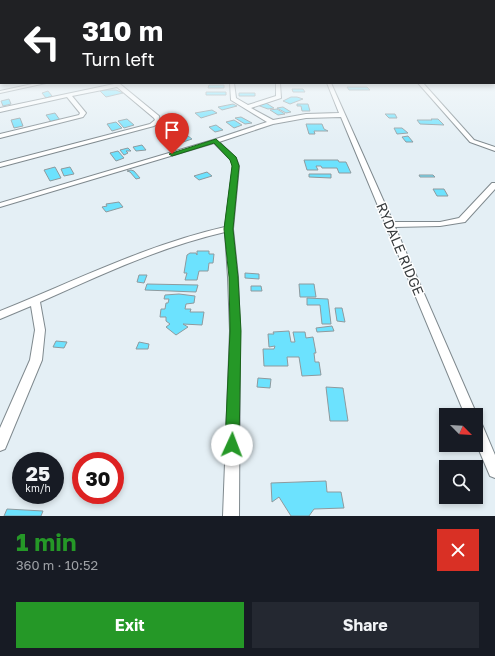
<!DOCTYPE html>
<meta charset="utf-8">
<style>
body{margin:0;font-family:"Golos Text",sans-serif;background:#242831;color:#f1f3f6;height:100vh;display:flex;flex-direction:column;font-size:15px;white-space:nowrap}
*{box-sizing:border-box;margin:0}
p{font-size:13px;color:#9ea1a6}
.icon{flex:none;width:22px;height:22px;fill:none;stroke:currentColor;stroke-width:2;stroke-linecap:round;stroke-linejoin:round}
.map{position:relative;height:516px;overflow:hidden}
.side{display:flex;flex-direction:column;background:#171b24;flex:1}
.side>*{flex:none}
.banner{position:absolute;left:0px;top:0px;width:495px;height:84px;box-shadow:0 2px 6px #0003;background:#202124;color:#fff;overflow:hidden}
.needle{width:26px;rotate:114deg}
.fabs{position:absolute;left:439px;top:408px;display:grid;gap:8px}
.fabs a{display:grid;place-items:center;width:44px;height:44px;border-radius:0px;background:#171b24;box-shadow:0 2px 6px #0003;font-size:20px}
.speed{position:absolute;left:12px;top:452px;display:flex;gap:8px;font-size:20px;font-weight:700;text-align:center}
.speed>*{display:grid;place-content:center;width:52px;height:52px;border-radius:50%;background:#171b24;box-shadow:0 2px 6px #0003;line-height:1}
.speed small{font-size:10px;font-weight:400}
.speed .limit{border:6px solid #d22;background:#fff;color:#111}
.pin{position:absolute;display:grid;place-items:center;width:34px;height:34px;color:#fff;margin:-41px -17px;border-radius:50% 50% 50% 0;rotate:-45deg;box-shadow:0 0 4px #0007}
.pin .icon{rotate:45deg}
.me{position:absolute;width:44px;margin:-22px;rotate:2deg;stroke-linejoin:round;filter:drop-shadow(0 0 3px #0008)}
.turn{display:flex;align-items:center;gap:14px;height:84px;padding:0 16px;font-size:18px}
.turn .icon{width:52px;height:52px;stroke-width:2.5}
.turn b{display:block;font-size:28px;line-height:34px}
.round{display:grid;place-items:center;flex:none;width:42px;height:42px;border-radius:0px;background:#242831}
.head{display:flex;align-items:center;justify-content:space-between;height:68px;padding:0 16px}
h1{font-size:24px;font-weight:700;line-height:30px;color:#259827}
.button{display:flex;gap:8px;margin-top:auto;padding:8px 16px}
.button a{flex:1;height:46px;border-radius:0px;background:#259827;color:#fff;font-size:16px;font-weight:700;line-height:46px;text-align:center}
.button a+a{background:#242831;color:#f1f3f6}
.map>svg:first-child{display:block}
.building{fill:#6ce2fe;stroke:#8e9a9e}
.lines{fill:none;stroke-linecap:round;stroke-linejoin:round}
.street-casing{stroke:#7f898e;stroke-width:2}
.street{fill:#fff;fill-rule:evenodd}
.route{fill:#259827;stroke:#186319}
.labels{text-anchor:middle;stroke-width:3;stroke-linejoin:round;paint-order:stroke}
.street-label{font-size:14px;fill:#373b3d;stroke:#fff}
</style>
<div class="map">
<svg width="495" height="516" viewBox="0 0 495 516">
<rect width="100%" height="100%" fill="#e4eff5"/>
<path class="building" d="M209,85H224V88H208Z
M347,87H367L370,90H349Z
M292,89H303L305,92H293Z
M106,90H116L123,93L106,97L100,91Z
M48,91L52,96L46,98L42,93Z
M206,92H226V95H206Z
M239,93H255V96H239Z
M291,97H297L303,99L290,104L283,101Z
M9,99L11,104L3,106L1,101Z
M266,103L274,108L268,109L257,105Z
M233,104L237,106L222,110L218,107Z
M297,104H308L310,111H302L301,106H297Z
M283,107L291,112L286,113L277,108Z
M277,109L285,114L278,115L270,110Z
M212,110L217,113L201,118L195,113Z
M55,113L60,120L51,122L46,115Z
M385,114H395L397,118H389Z
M241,117L252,123L245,124L235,118Z
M20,118L23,126L14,128L11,120Z
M127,119L134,125L124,128L118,121Z
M431,119H438L444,125L420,124L417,120H432Z
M234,120L242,125L234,128L226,122Z
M116,122L122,128L112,131L107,124Z
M306,124H322L324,129L328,131H314L315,134H309Z
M216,125L223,130L215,132L209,127Z
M394,128H402L408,133L397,134Z
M184,133L192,139L183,142L175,135Z
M408,136L413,142H406L402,137Z
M142,145L146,150L136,151L133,147Z
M128,148L131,151H126L128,153L124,155L120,150Z
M118,151L124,158L116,161L110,153Z
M304,160H338L339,162H346L351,173H339L337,168H322L321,166H316L318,170H307Z
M55,167L61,178L50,181L44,170Z
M70,167L74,174L64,176L61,169Z
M131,170L134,171L140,178L136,179L130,172L127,171Z
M207,172L212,176L199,180L194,176Z
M309,174H331V178L309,177Z
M419,175H433L435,177H420Z
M433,189H444L448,196H437Z
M119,202L123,207L106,212L102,207L107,206L106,204Z
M197,251H209V254H214L213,263H209L208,271H199L197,280H185L187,273H184L187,255L190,253H196L197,255Z
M245,273L259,274V279L245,278Z
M139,275H147L144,283L137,282Z
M147,284L198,285L196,292L145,290Z
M299,284H314L316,297H300Z
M251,286H261L262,291H251Z
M179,294L195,296L194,303L186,304L185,309H191L190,312H204L202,325L183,324L188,327L176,335L166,327L170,324L166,321V317H160L161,309H165L166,303H168L169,299H164L165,295Z
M307,298L328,299L331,324H322L320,305H307Z
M335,308H342L345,322L337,321Z
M332,326L334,331L317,332L316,328Z
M289,331L291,342H295L293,332H305L306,338L313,337L316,353H314L315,362H319L321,375L302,376L299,357H287L288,366H264L263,349H274L275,346L269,347L268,334H274L273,332Z
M56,341L67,342L64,348L53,347Z
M139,342L149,344L148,349H136Z
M258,378L271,379L270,388L257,387Z
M326,387L343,388L348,421H330Z
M326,481L327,492H341L344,508L314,509L309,516H291L279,497L272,502L271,483Z
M7,509L43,511L41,516H4Z"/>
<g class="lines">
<g class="street-casing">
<path id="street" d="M494,71H495V72H494Z
M0,75H1V77H0Z
M37,83H46L0,93V91Z
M113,83L120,84L159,116L160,122L154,126L0,167V163L150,124L155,120L154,118L117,87L72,96L86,113L83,117L0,138V134L79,115L80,113L67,97L0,112V108L114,84Z
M230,83H234L236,98L248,105L276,96V83H280L281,98L251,108L273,120L306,114L339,113L327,83H331L393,222H440L459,218L492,183H495V189L465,222L440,226L395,227L477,415L476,418V415H465L341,117L306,118L273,124L219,142L236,158L239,166L233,229L238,277L240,331L239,516H223L230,331L228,277L225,232C160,247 101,275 40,302L45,330L42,360L5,449L0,451V428L30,360L35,330L31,306L0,319V311C75,281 146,245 225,227L233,166L231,160L214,143L0,207V203L213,140L267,122L231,100Z
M418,83H423L474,140L495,147V151L470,142Z
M476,421L481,422L495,455V478L490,476L476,443Z"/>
</g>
<use href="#street" class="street"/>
</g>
<linearGradient id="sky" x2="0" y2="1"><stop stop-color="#87b2f0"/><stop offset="0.5" stop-color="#f3f8fa"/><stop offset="1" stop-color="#f3f8fa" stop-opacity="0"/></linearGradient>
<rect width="495" height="143" fill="url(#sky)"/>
<path class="route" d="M216,139L236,157L239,166L233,229L238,277L241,331L239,445L237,450L232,452L227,450L225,445L230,331L229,277L224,229L232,166L230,160L214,143L172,156L169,154Z"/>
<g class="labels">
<g class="street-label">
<text transform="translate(400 249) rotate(67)" y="5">RYDALE RIDGE</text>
</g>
</g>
</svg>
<div class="fabs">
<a><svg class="needle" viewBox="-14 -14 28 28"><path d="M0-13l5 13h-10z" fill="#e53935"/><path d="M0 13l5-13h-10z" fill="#9ea1a6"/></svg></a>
<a><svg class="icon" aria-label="search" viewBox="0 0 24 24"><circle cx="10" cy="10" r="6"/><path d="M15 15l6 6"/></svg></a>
</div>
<div class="speed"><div>25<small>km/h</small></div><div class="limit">30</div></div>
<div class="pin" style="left:172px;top:154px;background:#d93025"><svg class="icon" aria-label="arrive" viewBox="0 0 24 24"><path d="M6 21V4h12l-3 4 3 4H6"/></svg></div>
<svg class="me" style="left:232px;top:445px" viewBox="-20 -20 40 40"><circle r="19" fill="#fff"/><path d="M0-13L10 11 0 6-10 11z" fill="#259827"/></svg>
<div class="banner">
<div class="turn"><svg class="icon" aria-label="left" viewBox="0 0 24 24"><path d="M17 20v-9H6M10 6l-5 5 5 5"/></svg><div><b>310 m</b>Turn left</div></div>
</div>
</div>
<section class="side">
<div class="head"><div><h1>1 min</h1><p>360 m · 10:52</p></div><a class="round" style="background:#d93025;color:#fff"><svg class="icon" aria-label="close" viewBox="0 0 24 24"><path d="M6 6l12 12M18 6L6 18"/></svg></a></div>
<div class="button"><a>Exit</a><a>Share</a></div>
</section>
